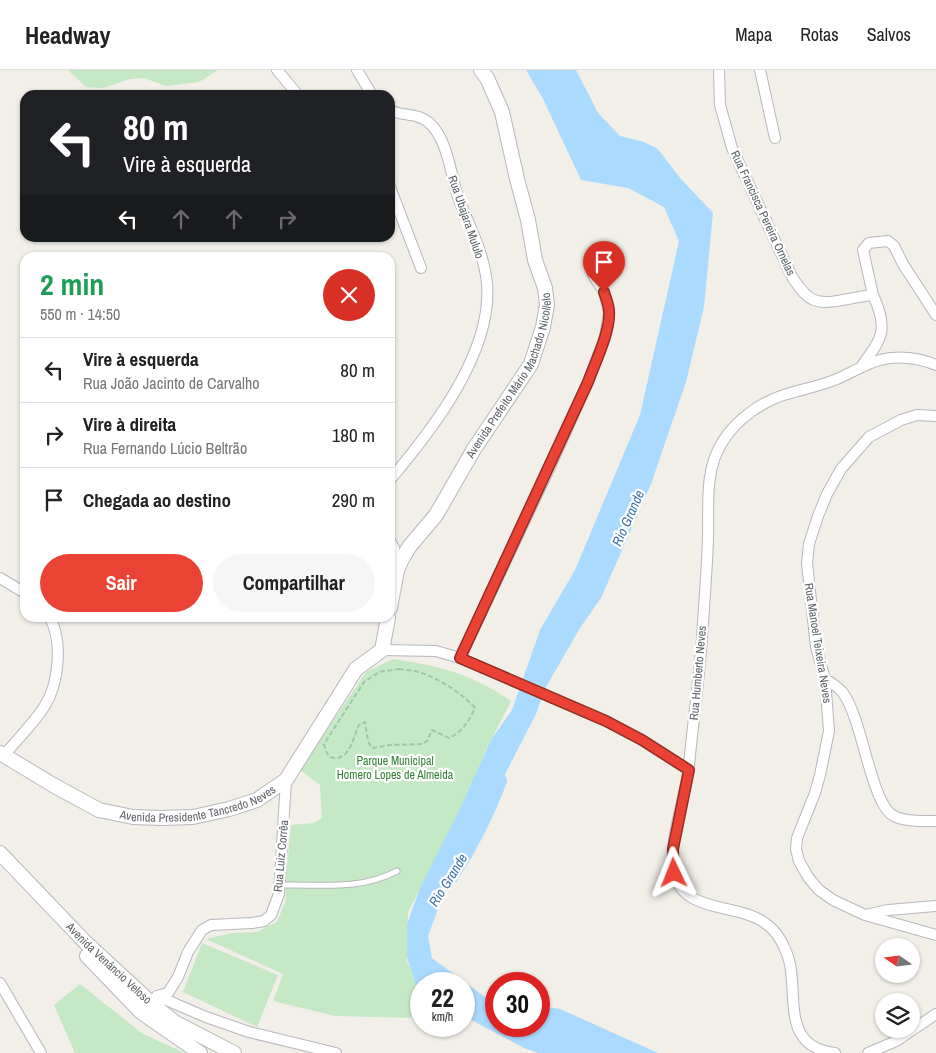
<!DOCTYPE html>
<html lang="pt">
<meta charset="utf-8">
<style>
body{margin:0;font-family:"Archivo Narrow",sans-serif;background:#f6f6f6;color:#222;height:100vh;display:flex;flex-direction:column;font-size:19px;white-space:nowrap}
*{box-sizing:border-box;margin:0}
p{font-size:16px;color:#767676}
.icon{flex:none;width:28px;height:28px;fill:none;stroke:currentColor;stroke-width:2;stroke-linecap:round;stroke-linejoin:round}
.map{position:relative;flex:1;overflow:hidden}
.sheet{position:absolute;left:20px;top:182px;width:375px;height:370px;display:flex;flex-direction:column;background:#fff;border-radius:15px;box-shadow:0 1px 4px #0004}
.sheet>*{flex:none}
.hud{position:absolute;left:20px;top:20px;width:375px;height:152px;border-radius:15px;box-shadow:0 1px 4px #0004;background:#202124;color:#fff;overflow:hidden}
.needle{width:32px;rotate:284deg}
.controls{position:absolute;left:875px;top:868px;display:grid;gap:10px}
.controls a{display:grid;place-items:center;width:45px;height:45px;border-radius:50%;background:#fff;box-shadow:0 1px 4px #0004;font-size:25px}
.speed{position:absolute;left:410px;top:902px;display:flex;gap:10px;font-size:25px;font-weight:700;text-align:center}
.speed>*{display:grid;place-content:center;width:65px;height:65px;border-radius:50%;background:#fff;box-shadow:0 1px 4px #0004;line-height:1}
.speed small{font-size:12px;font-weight:400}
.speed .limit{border:8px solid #d22;background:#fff;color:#111}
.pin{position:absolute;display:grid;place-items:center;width:42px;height:42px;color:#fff;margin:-51px -21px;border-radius:50% 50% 50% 0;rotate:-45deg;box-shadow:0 0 5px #0007}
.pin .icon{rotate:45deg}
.me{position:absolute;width:55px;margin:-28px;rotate:358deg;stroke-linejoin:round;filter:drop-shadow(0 0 4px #0008)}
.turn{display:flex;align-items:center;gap:18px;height:105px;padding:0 20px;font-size:22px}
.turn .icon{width:65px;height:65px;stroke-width:2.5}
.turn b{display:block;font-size:35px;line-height:42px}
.lanes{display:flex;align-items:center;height:48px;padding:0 20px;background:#0003;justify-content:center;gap:25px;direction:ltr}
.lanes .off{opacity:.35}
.round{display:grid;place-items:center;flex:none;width:52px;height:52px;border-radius:26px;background:#f6f6f6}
.overview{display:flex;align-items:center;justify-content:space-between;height:85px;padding:0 20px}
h1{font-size:30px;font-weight:700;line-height:38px;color:#1e9e55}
.button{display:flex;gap:10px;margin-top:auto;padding:10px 20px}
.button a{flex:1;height:58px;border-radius:30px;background:#ea4335;color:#fff;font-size:20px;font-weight:700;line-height:58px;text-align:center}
.button a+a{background:#f6f6f6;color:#222}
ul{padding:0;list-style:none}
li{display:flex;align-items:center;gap:15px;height:65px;padding:0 20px;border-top:1px solid #e0e0e0}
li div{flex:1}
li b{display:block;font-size:19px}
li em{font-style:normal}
header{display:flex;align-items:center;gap:30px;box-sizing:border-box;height:70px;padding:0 25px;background:#fff;border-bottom:1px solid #e0e0e0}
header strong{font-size:24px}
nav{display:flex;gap:28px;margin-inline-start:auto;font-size:18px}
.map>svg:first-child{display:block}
.green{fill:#c5e8c5}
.water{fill:#aadaff}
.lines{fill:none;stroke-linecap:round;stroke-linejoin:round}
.river{stroke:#aadaff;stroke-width:16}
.service-casing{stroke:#b5b8bc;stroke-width:7}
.minor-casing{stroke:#b5b8bc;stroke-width:12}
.tertiary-casing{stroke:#b5b8bc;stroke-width:16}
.path{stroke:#9cc7a9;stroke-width:2;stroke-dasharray:5 2.5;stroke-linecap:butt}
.service{stroke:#fff;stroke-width:5}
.minor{stroke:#fff;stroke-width:10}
.tertiary{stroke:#fff;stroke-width:14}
.route-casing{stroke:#982c22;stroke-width:12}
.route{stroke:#ea4335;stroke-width:9}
.labels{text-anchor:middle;stroke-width:4.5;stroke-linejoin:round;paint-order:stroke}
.street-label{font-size:12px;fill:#5f6368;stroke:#fff}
.park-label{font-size:12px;fill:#348238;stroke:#fff}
.water-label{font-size:14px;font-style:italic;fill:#4174aa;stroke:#fff}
</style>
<header>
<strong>Headway</strong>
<nav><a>Mapa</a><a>Rotas</a><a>Salvos</a></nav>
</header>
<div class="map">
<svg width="936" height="983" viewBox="0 0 936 983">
<rect width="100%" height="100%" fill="#f1efe8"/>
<path class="green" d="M68,0H218L199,12L166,16L144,8L130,9L103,18L86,17Z
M393,589C440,596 472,604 511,631L484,684L469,724L408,842L407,891L418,913L411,948L335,946L273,931L283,904L206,869L232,863L257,862L277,852L286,830V805L291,755L314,753L322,748L320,715L300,700L366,602Z
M202,873L278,905L257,957L183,922Z
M80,914L143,964L185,983H75L54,935Z"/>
<path class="water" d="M526,0H576L598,43L620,66L644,72L658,79L680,108L713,143L704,237L686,312L651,414L601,528L580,558L546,617L536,644L444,823L428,866L432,888L485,927L496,929V956H539V936L560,939L658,983H538L524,978L464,946V914H421V925L419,924L407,887V854L420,818L458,743L491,670L512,640L540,560L575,500L640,345L679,171L664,137L628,118L581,110L543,29Z"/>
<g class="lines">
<path class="river" d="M450,807C470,777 486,745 499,711"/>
<g class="service-casing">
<path id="service" d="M280,815C321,814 359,821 397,801"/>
</g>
<g class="minor-casing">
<path id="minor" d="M277,0L298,25
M357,0L372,25
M719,0L720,35L732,78L792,207C798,215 804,226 814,230C829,236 856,226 873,225C889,260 882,268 861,297
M760,0L775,68
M390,40C399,45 410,44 419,47C448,57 450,106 459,130C470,156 484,184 487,213C493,283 432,360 390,410
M390,117L421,198
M873,225L863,180L869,173L888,171L894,176L903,194L936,245
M936,346L917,345L901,350L869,367L841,399L827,424L818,446L809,474L807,493L816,577L825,609L829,661L820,705L815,723L797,768L796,779L799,791L808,807L819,820L833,830L865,845L936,865
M390,471L394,478L397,500
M0,508L25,523
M382,580L436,581L460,588L606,651L642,670L689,700
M460,588L550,397L588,312L605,267L609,242L604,222L593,205
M825,609C832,613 838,617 843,623C863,650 871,735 894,746C906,752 923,751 936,751
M4,685C17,670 33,654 44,637C59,614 63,572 50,548
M866,845L888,840L936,836
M0,913L41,983
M157,926L206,947L249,962L336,983
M147,938L157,926L168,923L178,907L188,882L202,860L211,855L252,853L264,851L271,845L279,824L286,710
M835,983C775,976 803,916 785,879C781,869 775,860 765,853C738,833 684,844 674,803C667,775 686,726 689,695C693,653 699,610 702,568C704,535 707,501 708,468C709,435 704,400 723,371C736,350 762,331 787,324C804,319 820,316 837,309C851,303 865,294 880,290C897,285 920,288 936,295
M868,983L896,971L936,944"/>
</g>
<g class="tertiary-casing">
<g id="tertiary">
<path id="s1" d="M390,538L397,500L402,489L409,477L436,445L474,379L531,294L543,257L547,235L545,218L535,190L528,150L517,109L502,42L487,8L481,0"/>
<path id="s2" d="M0,683L53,715L99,740L133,747L162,748L193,747L229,739L257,730L286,710L356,599L382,580L388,548"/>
<path id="s3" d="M0,783L86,873L151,933L174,952L234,983"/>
<path d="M87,886L141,942L200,983"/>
</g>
</g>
<path class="path" d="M399,599C405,600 412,600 419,602C438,608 462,623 475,638C469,651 461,663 449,668L432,660L427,671L423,674L390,675L372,678L368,671L365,652L359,655C354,665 350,689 335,688C327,688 326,681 324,674L364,612L379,602Z"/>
<use href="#service" class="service"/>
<use href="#minor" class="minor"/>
<use href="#tertiary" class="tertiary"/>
</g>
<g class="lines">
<g class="route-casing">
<path id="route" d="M604,222C606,228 609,235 609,241C611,260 595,293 588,312L460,588L606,651L642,670L689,700L673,779L674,803"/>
</g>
<use href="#route" class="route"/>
</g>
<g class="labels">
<g class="street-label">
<text transform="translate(763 143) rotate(65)" y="4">Rua Francisca Pereira Ornelas</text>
<text transform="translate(466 147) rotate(71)" y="4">Rua Ubajara Mululo</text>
<text dy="4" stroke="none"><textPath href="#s1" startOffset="266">Avenida Prefeito Mário Machado Nicollelo</textPath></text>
<text transform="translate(818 573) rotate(81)" y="4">Rua Manoel Teixeira Neves</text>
<text transform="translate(698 603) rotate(-85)" y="4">Rua Humberto Neves</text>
<text dy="4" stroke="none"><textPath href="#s2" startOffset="216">Avenida Presidente Tancredo Neves</textPath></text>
<text transform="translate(281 786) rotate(-85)" y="4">Rua Luiz Corrêa</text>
<text dy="4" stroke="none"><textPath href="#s3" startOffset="155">Avenida Venâncio Veloso</textPath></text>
</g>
<g class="park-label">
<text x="395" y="695">Parque Municipal<tspan x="395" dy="14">Homero Lopes de Almeida</tspan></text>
</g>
<g class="water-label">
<text transform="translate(628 448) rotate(-66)" y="5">Rio Grande</text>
<text transform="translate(448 810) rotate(-58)" y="5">Rio Grande</text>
</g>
</g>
</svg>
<div class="controls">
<a><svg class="needle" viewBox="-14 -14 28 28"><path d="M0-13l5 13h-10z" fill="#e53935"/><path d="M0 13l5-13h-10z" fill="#767676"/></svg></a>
<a><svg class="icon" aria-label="layers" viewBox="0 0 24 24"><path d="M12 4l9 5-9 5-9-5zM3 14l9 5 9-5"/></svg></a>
</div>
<div class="speed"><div>22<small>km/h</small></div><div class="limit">30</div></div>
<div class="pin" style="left:604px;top:222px;background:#d93025"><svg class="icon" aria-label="arrive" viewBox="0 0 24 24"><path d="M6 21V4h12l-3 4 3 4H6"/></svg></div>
<svg class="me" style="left:674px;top:803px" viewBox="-20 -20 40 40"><path d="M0-17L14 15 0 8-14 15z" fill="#ea4335" stroke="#fff" stroke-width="4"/></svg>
<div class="hud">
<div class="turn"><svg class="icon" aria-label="left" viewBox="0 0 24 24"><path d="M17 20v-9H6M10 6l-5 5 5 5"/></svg><div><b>80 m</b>Vire à esquerda</div></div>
<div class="lanes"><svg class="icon" aria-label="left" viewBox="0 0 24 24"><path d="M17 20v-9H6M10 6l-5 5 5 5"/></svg><svg class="icon off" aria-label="ahead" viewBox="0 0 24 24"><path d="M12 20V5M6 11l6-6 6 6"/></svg><svg class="icon off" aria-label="ahead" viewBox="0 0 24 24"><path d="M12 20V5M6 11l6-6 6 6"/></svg><svg class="icon off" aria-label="right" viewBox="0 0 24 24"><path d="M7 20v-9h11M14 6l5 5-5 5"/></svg></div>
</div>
<section class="sheet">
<div class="overview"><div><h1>2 min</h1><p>550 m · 14:50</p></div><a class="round" style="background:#d93025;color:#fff"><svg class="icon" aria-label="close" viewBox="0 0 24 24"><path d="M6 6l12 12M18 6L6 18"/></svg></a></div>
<ul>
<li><svg class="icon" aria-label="left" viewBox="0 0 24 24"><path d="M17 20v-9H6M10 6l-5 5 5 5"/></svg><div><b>Vire à esquerda</b><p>Rua João Jacinto de Carvalho</p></div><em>80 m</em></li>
<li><svg class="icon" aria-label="right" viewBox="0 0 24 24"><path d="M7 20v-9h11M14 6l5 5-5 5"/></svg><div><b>Vire à direita</b><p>Rua Fernando Lúcio Beltrão</p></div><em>180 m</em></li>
<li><svg class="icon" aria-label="arrive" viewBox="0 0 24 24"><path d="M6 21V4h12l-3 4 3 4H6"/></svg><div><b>Chegada ao destino</b></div><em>290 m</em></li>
</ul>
<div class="button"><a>Sair</a><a>Compartilhar</a></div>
</section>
</div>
